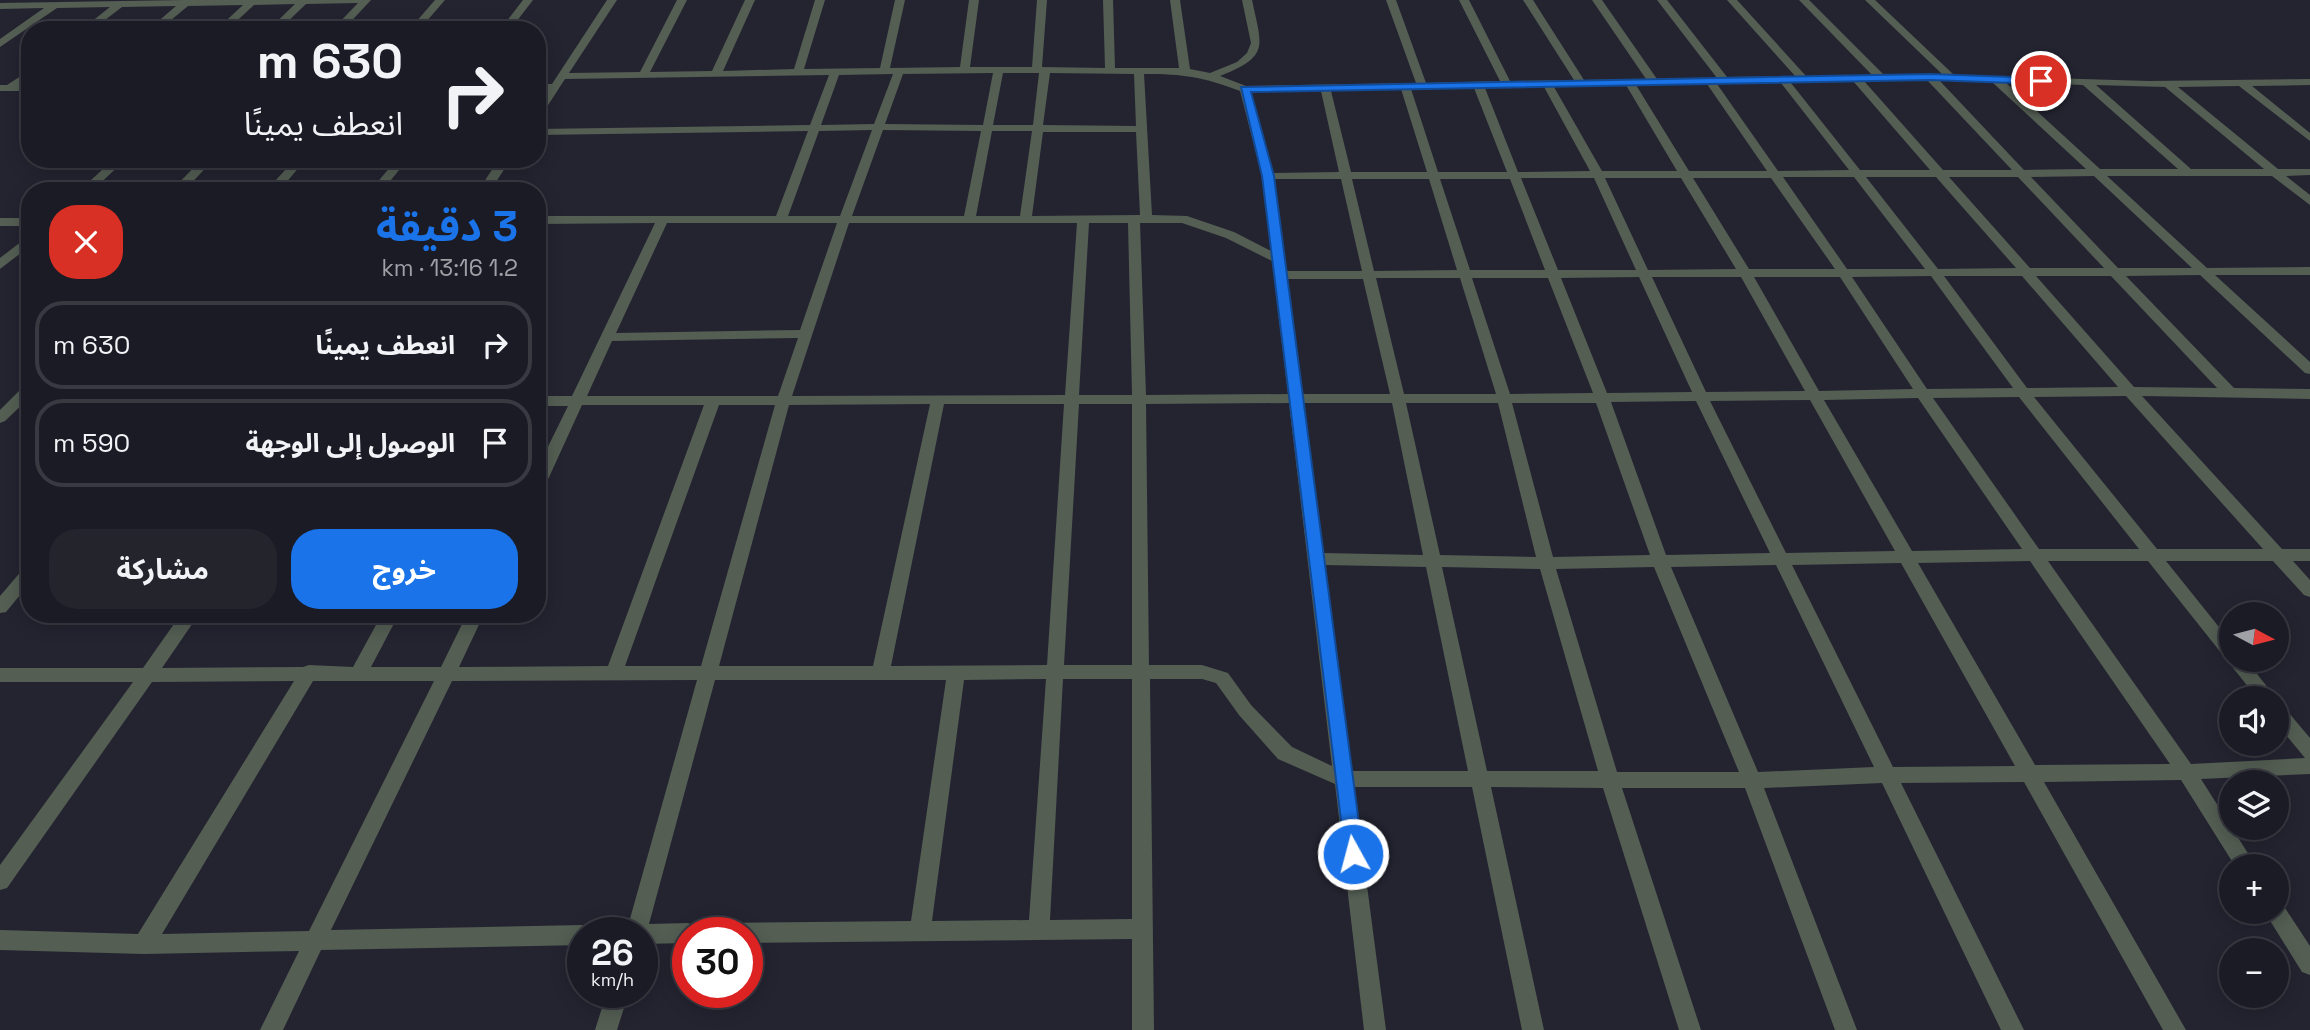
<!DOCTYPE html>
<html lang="ar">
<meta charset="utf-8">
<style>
body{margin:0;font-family:"Space Grotesk","Noto Sans Arabic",sans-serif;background:#24242d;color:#f1f3f6;direction:rtl;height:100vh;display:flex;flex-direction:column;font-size:26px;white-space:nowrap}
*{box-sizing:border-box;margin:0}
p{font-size:23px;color:#a0a1a7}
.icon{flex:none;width:38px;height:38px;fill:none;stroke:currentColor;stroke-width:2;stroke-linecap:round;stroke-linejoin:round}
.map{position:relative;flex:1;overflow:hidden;direction:ltr}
.sheet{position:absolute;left:21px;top:182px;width:525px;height:441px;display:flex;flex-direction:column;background:#1b1b25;border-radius:28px;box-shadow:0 4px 18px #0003,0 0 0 2px #393942;direction:rtl}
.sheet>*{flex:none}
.hud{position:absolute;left:21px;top:21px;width:525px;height:147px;border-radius:28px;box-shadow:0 4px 18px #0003,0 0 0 2px #393942;direction:rtl;background:#1b1b25;color:#f1f3f6;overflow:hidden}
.needle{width:46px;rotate:97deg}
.buttons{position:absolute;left:2219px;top:602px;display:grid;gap:14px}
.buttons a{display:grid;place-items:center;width:70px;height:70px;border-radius:50%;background:#1b1b25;box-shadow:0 4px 18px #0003,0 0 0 2px #393942;font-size:35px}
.speed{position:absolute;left:567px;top:917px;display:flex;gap:14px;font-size:35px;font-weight:700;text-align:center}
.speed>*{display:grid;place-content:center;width:91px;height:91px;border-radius:50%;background:#1b1b25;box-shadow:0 4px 18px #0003,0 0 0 2px #393942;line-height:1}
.speed small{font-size:18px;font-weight:400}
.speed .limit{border:10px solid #d22;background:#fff;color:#111}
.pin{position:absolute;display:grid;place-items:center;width:60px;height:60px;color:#fff;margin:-30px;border:4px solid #fff;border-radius:50%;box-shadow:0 2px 7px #0007}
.me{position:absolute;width:77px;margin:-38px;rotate:353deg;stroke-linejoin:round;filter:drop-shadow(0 0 5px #0008)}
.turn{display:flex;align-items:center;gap:24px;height:147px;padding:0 28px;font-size:32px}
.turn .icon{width:91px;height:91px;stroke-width:2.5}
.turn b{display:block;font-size:49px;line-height:60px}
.round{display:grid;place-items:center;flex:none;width:74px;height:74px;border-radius:28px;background:#24242d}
.summary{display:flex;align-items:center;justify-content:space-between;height:119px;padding:0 28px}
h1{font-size:42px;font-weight:700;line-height:52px;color:#1a73e8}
.cta{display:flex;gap:14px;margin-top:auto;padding:14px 28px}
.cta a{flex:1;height:80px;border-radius:28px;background:#1a73e8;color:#fff;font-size:28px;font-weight:700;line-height:80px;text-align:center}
.cta a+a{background:#24242d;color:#f1f3f6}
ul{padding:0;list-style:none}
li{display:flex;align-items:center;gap:21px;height:88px;margin:0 14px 10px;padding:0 14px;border:4px solid #393942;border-radius:28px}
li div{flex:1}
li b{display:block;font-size:26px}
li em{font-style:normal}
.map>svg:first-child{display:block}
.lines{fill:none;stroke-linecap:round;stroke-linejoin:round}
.minor{fill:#545e53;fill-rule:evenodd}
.route{fill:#1a73e8;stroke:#114b97;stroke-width:2}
</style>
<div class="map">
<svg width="2310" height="1030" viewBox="0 0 2310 1030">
<rect width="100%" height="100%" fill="#242431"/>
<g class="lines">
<path class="minor" d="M183,0H371L343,30H332L358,3L306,4L279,30H268L295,4L254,5L227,30H216L243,5L188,6L159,30H148L176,6L122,7L92,30H81L110,7L57,8L0,47V39L44,8L0,9V3Z
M435,0H445L419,30H409Z
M523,0H533L510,30H500Z
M607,0H617L569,73L640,72L677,0H687L650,72L712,71L745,0H755L723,71L794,69L815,0H825L804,69L880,68L895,0H905L890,68L960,67L969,0H979L970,67H1032L1037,0H1047L1042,67L1105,68L1103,0H1113L1115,68H1179L1170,0H1180L1190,69L1210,73L1237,62L1247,53L1251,43L1242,0H1252C1262,47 1270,56 1220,76L1246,86L1416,83L1386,0H1396L1426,83L1500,81L1459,0H1469L1510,81L1574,80L1523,0H1533L1584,80L1646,79L1592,0H1602L1657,79L1717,78L1657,0H1667L1727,77L1795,76L1727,0H1737L1806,76L1872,75L1799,0H1809L1884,75L1942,74L1865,0H1875L1954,75L2149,81L2310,79V85L2252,86L2310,133V141L2239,86L2178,87L2278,169H2310V175L2286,176L2310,195V205L2272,176H2107L2207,268L2310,267V275H2215L2310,362V374L2305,373L2200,275L2126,276L2234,388L2310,389V399L2142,396L2282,549H2310V561H2293L2310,580V597L2304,595L2273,561H2166L2231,642V660H2246L2276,698H2257L2148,561H2048L2191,764L2305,758L2277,724V704L2283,706L2310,738V774L2201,779L2256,866H2235L2181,780L2044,782L2186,1030H2163L2024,782L1901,783L2024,1030H2001L1882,783L1764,788L1857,1030H1835L1745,788H1622L1701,1030H1679L1603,788L1491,787L1544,1030H1522L1472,787H1354L1386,1030H1364L1335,784L1278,759L1239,715L1216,683L1202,679H1150L1154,1030H1132V939L747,943V933H708L711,926L718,923L911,921L946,680H715L649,924L688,923L695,926L698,933H688V943L642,944V933H626L697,680L452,681L331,930L583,925L590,928L592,933H583V945L321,950L283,1030H260L299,951L144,954L0,950V930L138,934L294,681L152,682L7,888L0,890V865L133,682H0V668H143L181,614H199L162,668L303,667L309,665L353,667L382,614H399L371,667H441L467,614H484L459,667L608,666L704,405H582L545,486L537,491V469L568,406H537V396H572L655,223L537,224V216H776L808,131L537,135V129L810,125L829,75L565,79L541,116L537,117V106L547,90H537V84H552ZM993,73L983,125L885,124L903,74ZM1003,73H1039L1033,125H993ZM1050,73L1134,74L1136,126L1043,125ZM893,74L874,124L821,125L839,75ZM1144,74C1184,74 1203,77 1240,91L1262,176L1271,251L1234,232L1187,216L1152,215ZM1927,80L2012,170H1943L1864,81ZM1939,80L1992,82L2086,169L2024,170ZM1853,81L1930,170H1860L1791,83ZM2005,82L2083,85L2178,169H2100ZM1781,83L1849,170L1778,171L1717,84ZM1707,84L1767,171H1689L1636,85ZM1626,85L1677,171H1602L1554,87ZM2096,85L2165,87L2264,169H2191ZM1544,87L1590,171L1518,172L1485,88ZM1474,88L1507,172H1438L1411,89ZM1401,89L1427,172H1351L1331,91ZM1321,91L1339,172L1273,173L1251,92ZM872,130L840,216H788L819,131ZM883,130L981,131L964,216H852ZM992,131H1032L1020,216H976ZM1043,132H1136L1140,215L1032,216ZM2094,176L2192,268H2118L2031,177ZM1783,177H1854L1925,269H1847ZM1866,177H1936L2016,268L1938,269ZM1949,177H2018L2104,268H2030ZM1521,178H1594L1636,270H1558ZM1605,178H1681L1736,269L1648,270ZM1693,178H1771L1835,269H1749ZM1274,179H1341L1362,271H1286ZM1352,179H1429L1457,270L1374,271ZM1440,179H1510L1545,270H1470ZM667,223H837L800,330L616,333ZM849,223H1077L1065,395L792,396ZM1089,223H1128L1132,395H1079ZM1140,223H1182L1226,238L1272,261L1288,394L1146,395ZM1931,276L2013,388L1927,389L1852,277ZM1944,276H2022L2118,387L2027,388ZM2036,276H2111L2217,388L2134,387ZM1639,277L1692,392L1607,393L1561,278ZM1652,277H1741L1805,391L1706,392ZM1754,277H1840L1913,389L1819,391ZM1376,278H1460L1496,394H1404ZM1472,278H1548L1593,393L1510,394ZM1287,279H1363L1390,394H1302ZM798,338L778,396H587L612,341ZM2126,396L2263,549H2157L2034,397ZM2019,397L2139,549H2039L1933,398ZM1918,398L2022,549L1912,551L1824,400ZM1810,400L1895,551L1786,553L1710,401ZM1696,401L1770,553L1666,555L1611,402ZM1289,403L1332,766L1292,747L1251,705L1228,673L1202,665H1149L1146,404ZM1304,403H1392L1423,555L1323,553ZM1406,403H1498L1536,557L1440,555ZM1512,403H1596L1650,555L1553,557ZM930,404L873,666H719L789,405ZM944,404H1064L1047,665L891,666ZM1079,404H1132V665H1064ZM719,405H775L701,666H625ZM2030,561L2170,764L2035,765L1918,563ZM1901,563L2015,766L1893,767L1792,565ZM1325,565L1426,567L1468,771H1352ZM1776,565L1874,767L1758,772L1671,567ZM1442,567L1540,569L1598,771H1487ZM1654,567L1739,772H1617L1556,569ZM1046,679L1029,920L932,921L964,680ZM1063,679H1132V919L1050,920ZM313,681H434L309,931L162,934Z
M30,70V78L20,85H30V91H0V85H7Z
M114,159H126L92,191H79Z
M202,159H214L184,191H171Z
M295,159H306L279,191H266Z
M397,159H408L382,191H370Z
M499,159H511L490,191H478Z
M0,218H30V226H0Z
M30,235V246L0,269V258Z
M30,384V397L5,421L0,423V410L25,385Z
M30,566V583L6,612L0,613V596L24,568Z
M2277,903L2283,905L2310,946V975L2302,972L2269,919L2266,912H2277Z
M607,992H629L617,1030H595Z"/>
</g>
<path class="route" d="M1930,74L2041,78L2046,81L2041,84L1930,80L1251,92L1274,176L1363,854L1360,861L1353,863L1346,861L1262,176L1241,87Z"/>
</svg>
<div class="buttons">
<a><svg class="needle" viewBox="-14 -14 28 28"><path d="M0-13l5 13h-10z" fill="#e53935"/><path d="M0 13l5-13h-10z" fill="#a0a1a7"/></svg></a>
<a><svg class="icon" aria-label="sound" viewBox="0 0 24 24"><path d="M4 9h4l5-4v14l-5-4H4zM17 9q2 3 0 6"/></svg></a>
<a><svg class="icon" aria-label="layers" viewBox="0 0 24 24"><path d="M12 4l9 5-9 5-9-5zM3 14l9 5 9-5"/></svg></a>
<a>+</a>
<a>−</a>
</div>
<div class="speed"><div>26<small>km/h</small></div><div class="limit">30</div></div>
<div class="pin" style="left:2041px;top:81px;background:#d93025"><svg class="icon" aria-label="arrive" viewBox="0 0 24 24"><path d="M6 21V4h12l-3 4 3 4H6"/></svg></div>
<svg class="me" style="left:1353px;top:854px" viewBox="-20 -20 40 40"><circle r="17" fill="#1a73e8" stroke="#fff" stroke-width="3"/><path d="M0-11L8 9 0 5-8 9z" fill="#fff"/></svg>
<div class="hud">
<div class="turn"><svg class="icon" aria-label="right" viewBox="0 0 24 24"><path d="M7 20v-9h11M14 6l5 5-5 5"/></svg><div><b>630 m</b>انعطف يمينًا</div></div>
</div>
<section class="sheet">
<div class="summary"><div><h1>3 دقيقة</h1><p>1.2 km · 13:16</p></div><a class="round" style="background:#d93025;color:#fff"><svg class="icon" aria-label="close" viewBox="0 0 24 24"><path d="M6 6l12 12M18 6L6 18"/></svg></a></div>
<ul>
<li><svg class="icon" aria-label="right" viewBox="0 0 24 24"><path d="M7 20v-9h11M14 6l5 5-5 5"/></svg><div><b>انعطف يمينًا</b></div><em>630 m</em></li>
<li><svg class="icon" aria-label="arrive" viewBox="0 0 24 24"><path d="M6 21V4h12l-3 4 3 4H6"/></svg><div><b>الوصول إلى الوجهة</b></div><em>590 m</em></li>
</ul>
<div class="cta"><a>خروج</a><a>مشاركة</a></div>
</section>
</div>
